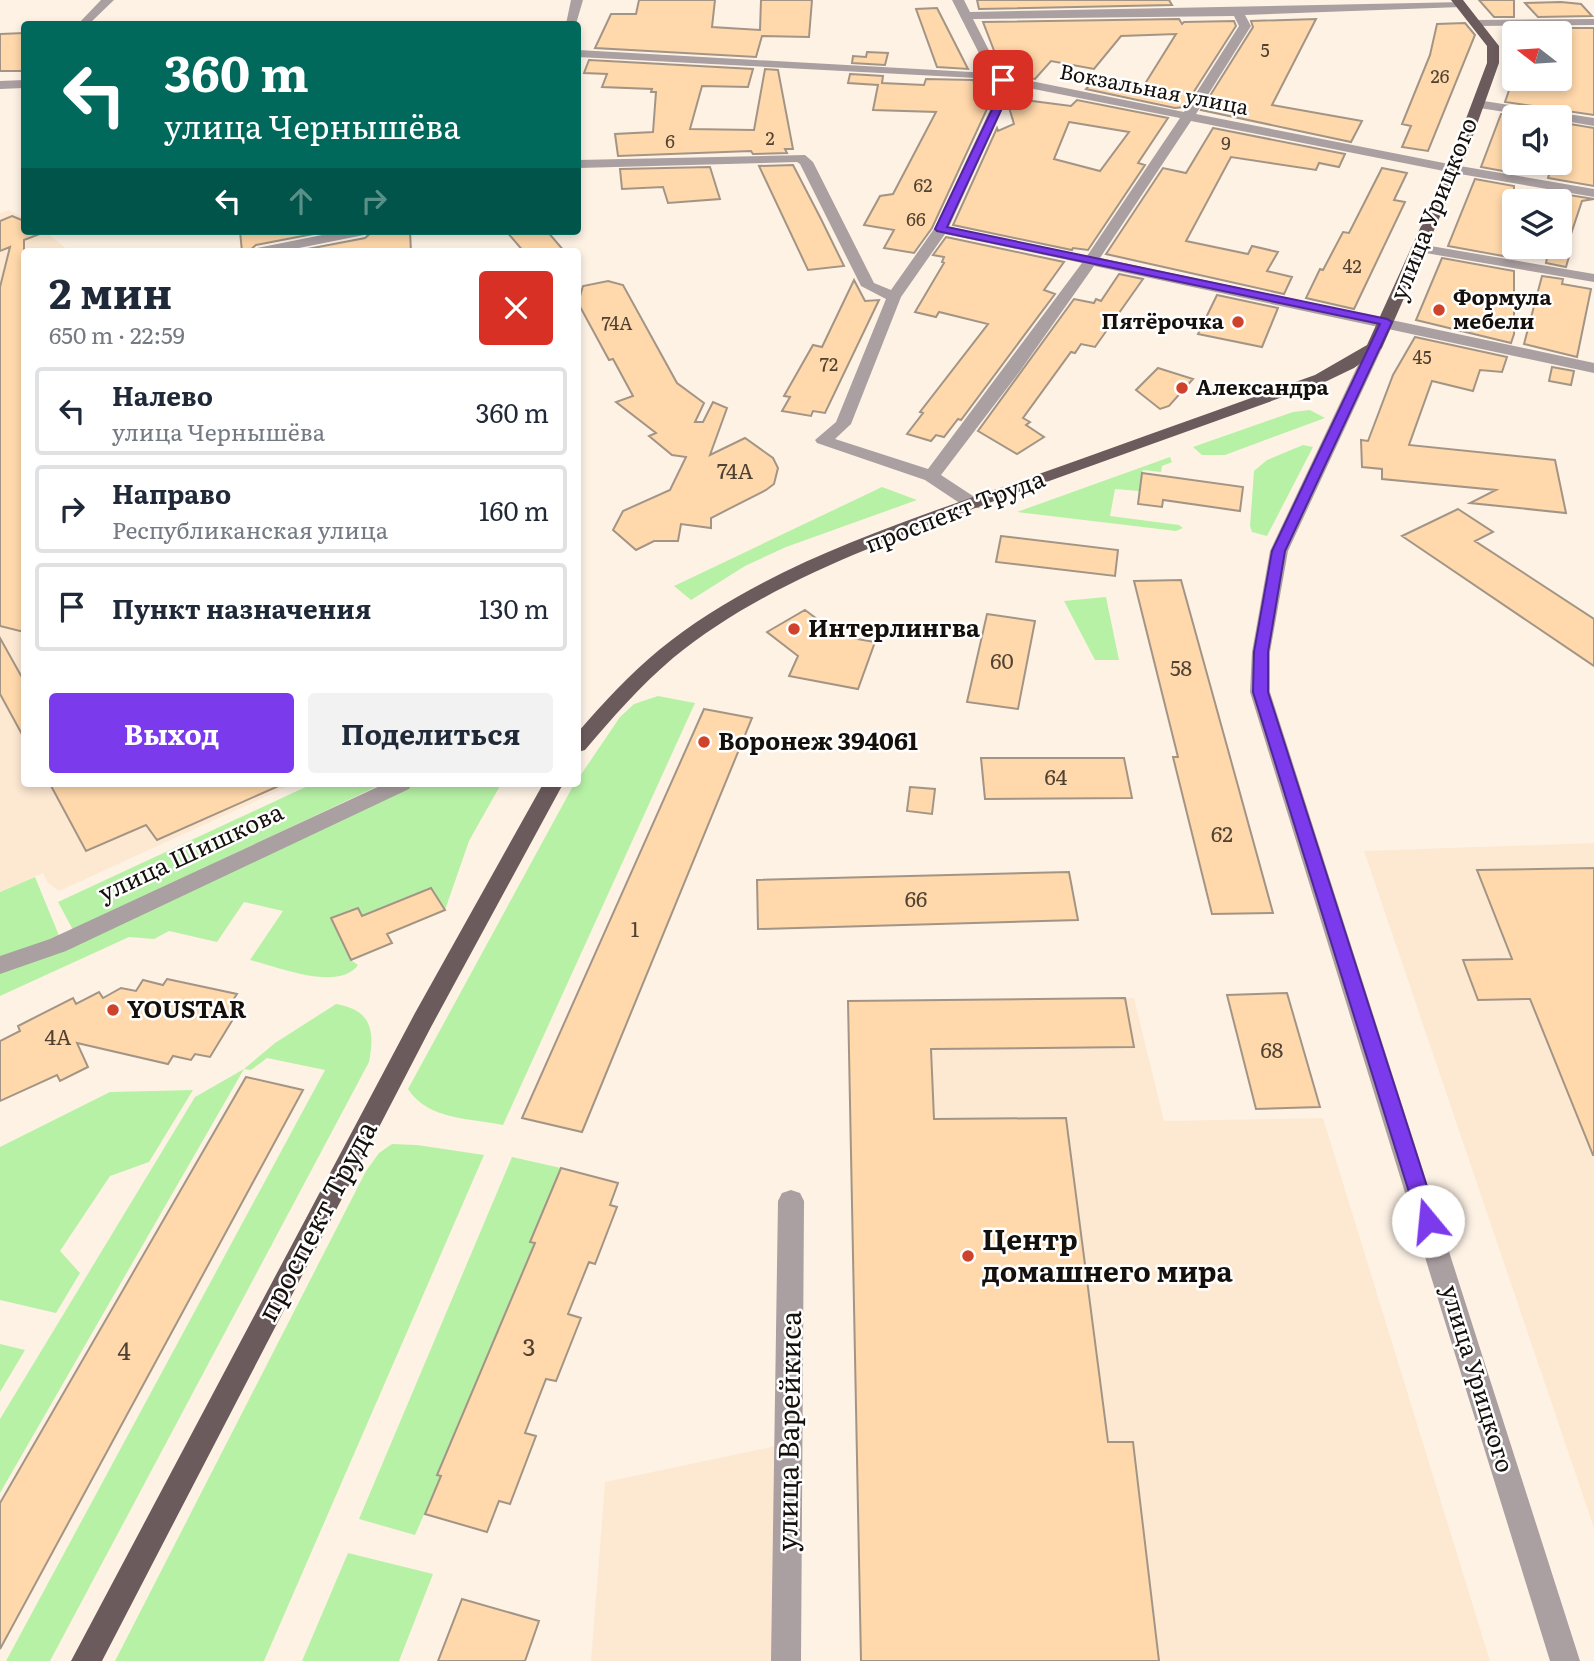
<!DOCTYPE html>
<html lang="ru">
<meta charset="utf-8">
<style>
body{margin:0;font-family:Literata,serif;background:#f2f2f3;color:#1f2937;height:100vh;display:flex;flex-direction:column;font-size:26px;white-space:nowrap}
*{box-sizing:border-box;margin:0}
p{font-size:23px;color:#747a83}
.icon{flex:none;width:38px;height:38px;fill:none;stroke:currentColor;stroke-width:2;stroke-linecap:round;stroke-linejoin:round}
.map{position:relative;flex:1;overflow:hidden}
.details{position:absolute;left:21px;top:248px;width:560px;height:539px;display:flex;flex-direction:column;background:#fff;border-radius:7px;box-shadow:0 4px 10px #0003}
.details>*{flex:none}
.banner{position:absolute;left:21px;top:21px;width:560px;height:214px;border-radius:7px;box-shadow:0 4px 10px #0003;background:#00695c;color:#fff;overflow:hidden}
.needle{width:46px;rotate:287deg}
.controls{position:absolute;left:1502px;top:21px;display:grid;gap:14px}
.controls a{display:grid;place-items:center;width:70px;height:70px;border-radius:7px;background:#fff;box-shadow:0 4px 10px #0003;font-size:35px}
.pin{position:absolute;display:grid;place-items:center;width:60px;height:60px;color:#fff;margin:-30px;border-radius:14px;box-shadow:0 4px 10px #0006}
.me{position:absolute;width:77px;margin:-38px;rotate:343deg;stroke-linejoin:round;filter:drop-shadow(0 0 5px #0008)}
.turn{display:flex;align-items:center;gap:24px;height:147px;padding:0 28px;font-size:32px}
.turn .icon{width:91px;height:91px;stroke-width:2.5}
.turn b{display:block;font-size:49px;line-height:60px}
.lanes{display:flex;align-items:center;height:66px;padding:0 28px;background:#0003;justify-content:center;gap:35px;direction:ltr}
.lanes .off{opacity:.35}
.round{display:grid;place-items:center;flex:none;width:74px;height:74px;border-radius:7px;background:#f2f2f3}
.head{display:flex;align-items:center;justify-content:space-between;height:119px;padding:0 28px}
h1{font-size:42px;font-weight:700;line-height:52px}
.cta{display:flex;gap:14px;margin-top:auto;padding:14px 28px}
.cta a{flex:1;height:80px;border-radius:7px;background:#7c3aed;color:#fff;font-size:28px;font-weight:700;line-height:80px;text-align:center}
.cta a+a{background:#f2f2f3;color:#1f2937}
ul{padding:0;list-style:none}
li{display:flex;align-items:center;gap:21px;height:88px;margin:0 14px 10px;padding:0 14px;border:4px solid #e0e1e3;border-radius:7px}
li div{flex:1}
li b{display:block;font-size:26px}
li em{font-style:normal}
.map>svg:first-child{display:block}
.built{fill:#fde9d2}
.green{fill:#b7f1a6}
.building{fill:#ffd8ab;stroke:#a39586;stroke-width:2;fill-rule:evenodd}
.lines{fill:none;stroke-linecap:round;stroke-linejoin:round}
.minor{fill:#aa9fa1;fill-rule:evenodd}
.major{fill:#6c5b5d;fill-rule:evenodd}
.route{fill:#7c3aed;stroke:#51269a;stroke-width:2}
.poi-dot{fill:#cf432d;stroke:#fff;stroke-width:2.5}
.labels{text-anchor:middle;stroke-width:5;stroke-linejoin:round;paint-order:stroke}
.far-number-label{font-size:18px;fill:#504233}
.far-street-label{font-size:21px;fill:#15100b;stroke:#fff}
.far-poi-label{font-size:21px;font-weight:bold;fill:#15100b;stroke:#fff;text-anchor:start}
.number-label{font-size:21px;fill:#504233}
.street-label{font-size:24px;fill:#15100b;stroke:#fff}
.poi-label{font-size:24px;font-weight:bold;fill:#15100b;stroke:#fff;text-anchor:start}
.near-number-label{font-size:24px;fill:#504233}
.near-street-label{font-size:28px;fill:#15100b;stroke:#fff}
.near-poi-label{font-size:28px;font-weight:bold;fill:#15100b;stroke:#fff;text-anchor:start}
</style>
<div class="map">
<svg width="1594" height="1661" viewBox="0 0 1594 1661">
<rect width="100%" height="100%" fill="#fef2e5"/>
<path class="built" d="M9,210L24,218V231H45L70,252H24V784H293L59,891L48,883L43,873L0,892V213Z
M1594,843V1528L1364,851Z
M1134,998L1164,1121L1323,1118L1490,1661H861L848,1001Z
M776,1446V1661H591L605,1482Z"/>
<path class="green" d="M1310,410L1325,418L1225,455H1202L1193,447L1293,412Z
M1303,445L1313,447L1267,536L1252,532L1250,526L1254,471L1267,460Z
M1170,457L1172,462L1162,466L1161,472L1143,470L1139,491L1115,489L1110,516L1179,525L1183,528L1176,531L1017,512Z
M882,487L917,500L786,547L745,566L691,600L674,586Z
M1106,597L1119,660H1095L1064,601Z
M658,696L695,703L503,1125C469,1118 428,1120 408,1089L573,786L578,784V779L620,717L634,704Z
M312,784H382L73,930L58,902Z
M402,784H501L469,841L445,910L431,888L362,916L357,908L332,918L351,960L358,965C339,992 278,967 250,960L283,911L244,902L217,942L169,931L154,939L129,937L0,996V969Z
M35,877L60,938L0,959V892Z
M336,1004C372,1010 375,1031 369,1062L50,1661H6L325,1070L267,1058L251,1070L244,1069L0,1493V1419L195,1097L244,1069L275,1043Z
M193,1090L149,1162L110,1176L60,1251L80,1273L56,1313L0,1300V1147L110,1092Z
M392,1144L417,1145L484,1155L264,1661H115L366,1171L379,1153Z
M512,1157L561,1168L530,1241L535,1243L437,1474L441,1476L415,1535L359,1519Z
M0,1344L25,1350L0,1392Z
M348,1553L433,1574L399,1661H302Z"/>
<path class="building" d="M639,0H715L712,27L760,30L761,0H812L809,37L762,36L756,57L595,48L611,14H636Z
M977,0H1169L1172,5L979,9Z
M1479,0H1514V17H1494Z
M1561,2L1581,4L1592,16L1538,17L1525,3Z
M937,8L968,69L937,67L916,9Z
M1179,19L1182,24L1184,22L1234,21L1236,26L1184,107L1175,108L1086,89L1095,78L1143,87L1176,34L1121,36L1094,69L1051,61L1035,79L1007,74L1000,66L983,22Z
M1316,19L1272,105L1362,121L1351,142L1201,110L1253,27L1251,21Z
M1465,23L1475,35L1428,151L1402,147L1411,126L1402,124L1430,55L1437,24Z
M1548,28H1594V115L1505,102L1513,79H1559V33H1553Z
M24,33V71H0V34Z
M867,52L888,53L885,65L852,63L853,56L866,57Z
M589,60L753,69L748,87L702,86L690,129L754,130L765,69L778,70L793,149H785L787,153L753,154L751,151L618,156L615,134L653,132L656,92H651L652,89L602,87L607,74L584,73Z
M850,74L883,76L882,83L924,85L926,79L973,80L987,109L932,228L914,253L884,248L894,230L864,225L880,196L893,194L936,112L873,110L878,85L848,83Z
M1012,87L1025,90L1017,99L1071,106L1077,100L1168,118L1138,163L1145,165L1088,250L1073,248L1072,250L953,225L997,128L998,131L1014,124L1008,104ZM1069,122L1129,132L1100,171L1054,159Z
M1501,114L1514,116V173L1481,167Z
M1570,124L1594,128V186L1548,178L1553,163H1559Z
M1213,128L1345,154L1339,167L1319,163L1316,170L1231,157L1186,241L1248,254L1252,246L1278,252L1267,271L1292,277L1284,294L1106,254L1163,168L1186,173Z
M793,165L821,219L844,266L808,270L759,166Z
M710,167L720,199L668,203L663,187L622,189L620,169Z
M1382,168L1407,173L1394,200L1405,202L1354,309L1306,298L1320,269L1323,270L1343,232L1349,233Z
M1475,179L1514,186V258L1448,246Z
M1544,191L1594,199L1582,201L1565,252L1570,253L1566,267L1546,263L1549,249L1559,251V201H1541Z
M12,216L24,221V231L42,233L24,240V632L0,626V287L10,247L0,251V221Z
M240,231H329L256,245L248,252H242Z
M373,231H410L411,252H292L365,238Z
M506,231H547L565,252H524Z
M946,237L1064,262L1044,290L1055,294L961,420L958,419L944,437L936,435L931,441L907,434L923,413L920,412L988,324L939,312L936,317L915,312L944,263L942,262L944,257L933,255Z
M1442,258L1514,271V334L1511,343L1416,320Z
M1119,274L1143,279L1095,347L1081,344L1075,353L1071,352L1023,418L1030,422L1026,425L1044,437L1017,454L978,431L1074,299L1094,303L1096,299L1101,301Z
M1542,276L1563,279L1562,284L1591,289L1577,357L1524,344Z
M854,280L865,301L879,300L825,413L813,411L811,416L782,411L790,397L784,396L813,345L822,347Z
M608,281L623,285L677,383L704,403L695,422H703L713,402L727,408L710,455L745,438L773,458L778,468L774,484L766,490L711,518V528L681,524L678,541H654L636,550L613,530L623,511L670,490L686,457L672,455L649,436L656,433L616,402L633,396L613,359L609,360L578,303L583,286Z
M1217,295L1278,308L1262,347L1198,334Z
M1415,337L1507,357L1502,372L1480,370L1473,391L1432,381L1409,445L1555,460L1566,513L1470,503L1496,490L1382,479V469L1362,467L1361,440L1368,441L1393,375Z
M1552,367L1574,371L1571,385L1549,381Z
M1158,368L1193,379L1169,406L1160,409L1136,390Z
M1142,473L1243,487L1240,511L1163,500L1162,507L1138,504Z
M1458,509L1493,532L1475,541L1594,619V666L1402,536Z
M1001,536L1118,550L1115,576L996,562Z
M1181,580L1230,757L1273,913L1212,914L1173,757H1178L1134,581Z
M805,610L840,636L875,642L858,689L789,676L798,656L767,632Z
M987,614L1035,621L1018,709L967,702Z
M0,638L24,681V738L0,694Z
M704,709L752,718L582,1132L522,1118Z
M981,758H1124L1132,798L985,799Z
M50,784H283L157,840L146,825L86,851Z
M910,787L935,789L932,814L907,811Z
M1594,868V1155H1593L1530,999L1478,1000L1463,960L1512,959L1477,870Z
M1069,872L1078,920L758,929L757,880Z
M431,888L445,910L387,934L392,943L351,960L331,918L358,908L362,916Z
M167,979L237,994L231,1003L241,1006L210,1057L195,1054L191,1060L173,1056L168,1064L77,1043L88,1067L60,1081L57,1075L0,1101V1041L20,1031L18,1026L73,998L76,1004L99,992L103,998L121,988L136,991L143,980L163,985Z
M1287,993L1320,1107L1256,1109L1227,995Z
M1125,998L1134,1047L931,1049L934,1119L1066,1118L1108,1442H1133L1159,1661H861L848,1001Z
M246,1077L303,1090L0,1649V1503Z
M561,1168L618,1183L610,1205L617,1207L595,1264L589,1262L568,1314L581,1318L556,1381L546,1379L525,1433L536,1436L510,1504L499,1501L487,1532L425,1514L441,1476L437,1475L535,1243L530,1242Z
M462,1599L539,1621L525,1661H438Z"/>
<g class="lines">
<path class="minor" d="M101,0H114L89,24H78Z
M571,0H583L576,24H566Z
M952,0H964L970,12L1465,2V6L1461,7L1245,15L1251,26L1196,114L1454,165L1594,189V197L1454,173L1191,121L1100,258L1594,363V373L1094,266L1020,371L941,475L979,500L982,504L979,508H967L925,480L817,443L815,440L836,422L886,299L861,286L800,164L797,162L578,168V160L805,155L813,162L874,283L891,290L934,229L997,95V82L976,78L578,57V50L989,73ZM1234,16L1239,26L1184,112L1006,76L998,68L973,19ZM1009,84L1180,118L1087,256L949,227L1009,95ZM945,234L1082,263L928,469L835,439L851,424L901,297Z
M1594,19V25L1477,26L1471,23L1477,20Z
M24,80V88L0,89V81Z
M1477,100L1594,118V126L1559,120V117H1538L1473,107V101Z
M342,231H371L364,235L279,252H250L257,248Z
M1419,244L1594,274V282L1414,251L1412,248Z
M1374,343L1382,348L1288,551L1270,652V692L1580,1661H1550L1250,692L1252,652L1270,551L1366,348Z
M384,784H412L409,789L66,951L0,974V956L50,939Z
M791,1190L800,1193L804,1201L801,1661H771L778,1201L782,1193Z"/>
<path class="major" d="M1451,0H1463L1499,46V63L1461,169L1382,348L1354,368L1327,381C1217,421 1106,460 997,500C886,541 766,582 673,658C640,686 613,717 585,750L578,752V732C603,703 629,675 659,650C760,567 900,523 1022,480C1120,445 1217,410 1315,375L1367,345L1447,169L1487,63V46Z
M543,784H563L431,1027L102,1661H71L415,1013Z"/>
</g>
<path class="route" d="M1003,77L1007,80L1008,95L947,227L1387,319L1392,322L1285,551L1268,652V692L1438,1221L1435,1227L1428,1230L1421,1227L1418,1221L1253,692L1254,652L1272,551L1380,324L937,231L935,229L999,95L998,80Z"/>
<g class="poi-dot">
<circle cx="1439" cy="310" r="7"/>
<circle cx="1238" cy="322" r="7"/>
<circle cx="1182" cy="388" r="7"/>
<circle cx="794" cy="629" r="7"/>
<circle cx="704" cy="742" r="7"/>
<circle cx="113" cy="1010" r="7"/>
<circle cx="968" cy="1256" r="7"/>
</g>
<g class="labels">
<g class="far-number-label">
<text x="1265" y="57">5</text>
<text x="1440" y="83">26</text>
<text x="770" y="145">2</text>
<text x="670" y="148">6</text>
<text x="1226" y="150">9</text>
<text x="923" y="192">62</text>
<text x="916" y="226">66</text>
<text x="1352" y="273">42</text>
<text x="617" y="330">74А</text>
<text x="1422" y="364">45</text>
<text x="829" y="371">72</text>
</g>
<g class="far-street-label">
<text transform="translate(1154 90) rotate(11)" y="7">Вокзальная улица</text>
</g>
<g class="far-poi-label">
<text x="1453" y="305">Формула<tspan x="1453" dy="24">мебели</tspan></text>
<text x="1224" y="329" text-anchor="end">Пятёрочка</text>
<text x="1196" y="395">Александра</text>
</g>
<g class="number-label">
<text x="735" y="479">74А</text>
<text x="1002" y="669">60</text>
<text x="1181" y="676">58</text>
<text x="1056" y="785">64</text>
<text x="1222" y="842">62</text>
<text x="916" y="907">66</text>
<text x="635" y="937">1</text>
<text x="58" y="1045">4А</text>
<text x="1272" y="1058">68</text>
</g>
<g class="street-label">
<text transform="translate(1434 209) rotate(-68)" y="8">улица Урицкого</text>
<text transform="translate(955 512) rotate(-21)" y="8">проспект Труда</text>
<text transform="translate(191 853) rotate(-25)" y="8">улица Шишкова</text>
<text transform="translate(1477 1379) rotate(73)" y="8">улица Урицкого</text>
</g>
<g class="poi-label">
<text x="808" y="637">Интерлингва</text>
<text x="718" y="750">Воронеж 394061</text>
<text x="127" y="1018">YOUSTAR</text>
</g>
<g class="near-number-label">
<text x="529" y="1356">3</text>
<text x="124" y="1360">4</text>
</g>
<g class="near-street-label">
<text transform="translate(317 1221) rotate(-62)" y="10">проспект Труда</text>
<text transform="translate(789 1431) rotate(-89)" y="10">улица Варейкиса</text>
</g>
<g class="near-poi-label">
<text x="982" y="1250">Центр<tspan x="982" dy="32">домашнего мира</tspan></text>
</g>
</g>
</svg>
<div class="controls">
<a><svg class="needle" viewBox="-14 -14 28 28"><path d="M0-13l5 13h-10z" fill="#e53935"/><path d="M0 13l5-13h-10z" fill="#747a83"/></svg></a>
<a><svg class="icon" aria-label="sound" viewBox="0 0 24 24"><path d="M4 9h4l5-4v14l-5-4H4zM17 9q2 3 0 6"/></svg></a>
<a><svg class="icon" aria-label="layers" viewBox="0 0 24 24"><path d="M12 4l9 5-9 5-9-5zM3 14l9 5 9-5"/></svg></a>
</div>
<div class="pin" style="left:1003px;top:80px;background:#d93025"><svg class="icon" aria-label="arrive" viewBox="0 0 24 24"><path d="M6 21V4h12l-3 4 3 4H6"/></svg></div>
<svg class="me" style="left:1428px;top:1221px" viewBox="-20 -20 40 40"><circle r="19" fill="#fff"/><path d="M0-13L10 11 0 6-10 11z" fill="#7c3aed"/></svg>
<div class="banner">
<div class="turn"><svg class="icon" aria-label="left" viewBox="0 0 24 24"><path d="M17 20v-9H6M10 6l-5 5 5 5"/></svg><div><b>360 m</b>улица Чернышёва</div></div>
<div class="lanes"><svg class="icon" aria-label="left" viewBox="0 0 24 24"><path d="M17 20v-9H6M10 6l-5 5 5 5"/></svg><svg class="icon off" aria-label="ahead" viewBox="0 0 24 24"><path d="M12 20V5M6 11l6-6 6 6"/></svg><svg class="icon off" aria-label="right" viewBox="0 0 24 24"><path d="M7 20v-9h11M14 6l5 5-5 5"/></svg></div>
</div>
<section class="details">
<div class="head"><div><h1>2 мин</h1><p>650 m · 22:59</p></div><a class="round" style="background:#d93025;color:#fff"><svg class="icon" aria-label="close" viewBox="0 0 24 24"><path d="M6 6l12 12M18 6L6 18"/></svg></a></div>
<ul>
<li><svg class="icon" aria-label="left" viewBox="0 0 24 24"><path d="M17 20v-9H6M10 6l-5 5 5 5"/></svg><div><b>Налево</b><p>улица Чернышёва</p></div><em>360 m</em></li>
<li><svg class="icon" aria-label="right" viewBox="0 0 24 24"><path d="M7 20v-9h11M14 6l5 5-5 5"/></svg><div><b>Направо</b><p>Республиканская улица</p></div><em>160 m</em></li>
<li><svg class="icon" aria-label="arrive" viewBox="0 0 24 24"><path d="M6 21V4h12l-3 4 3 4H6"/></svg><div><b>Пункт назначения</b></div><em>130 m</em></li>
</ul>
<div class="cta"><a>Выход</a><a>Поделиться</a></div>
</section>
</div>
